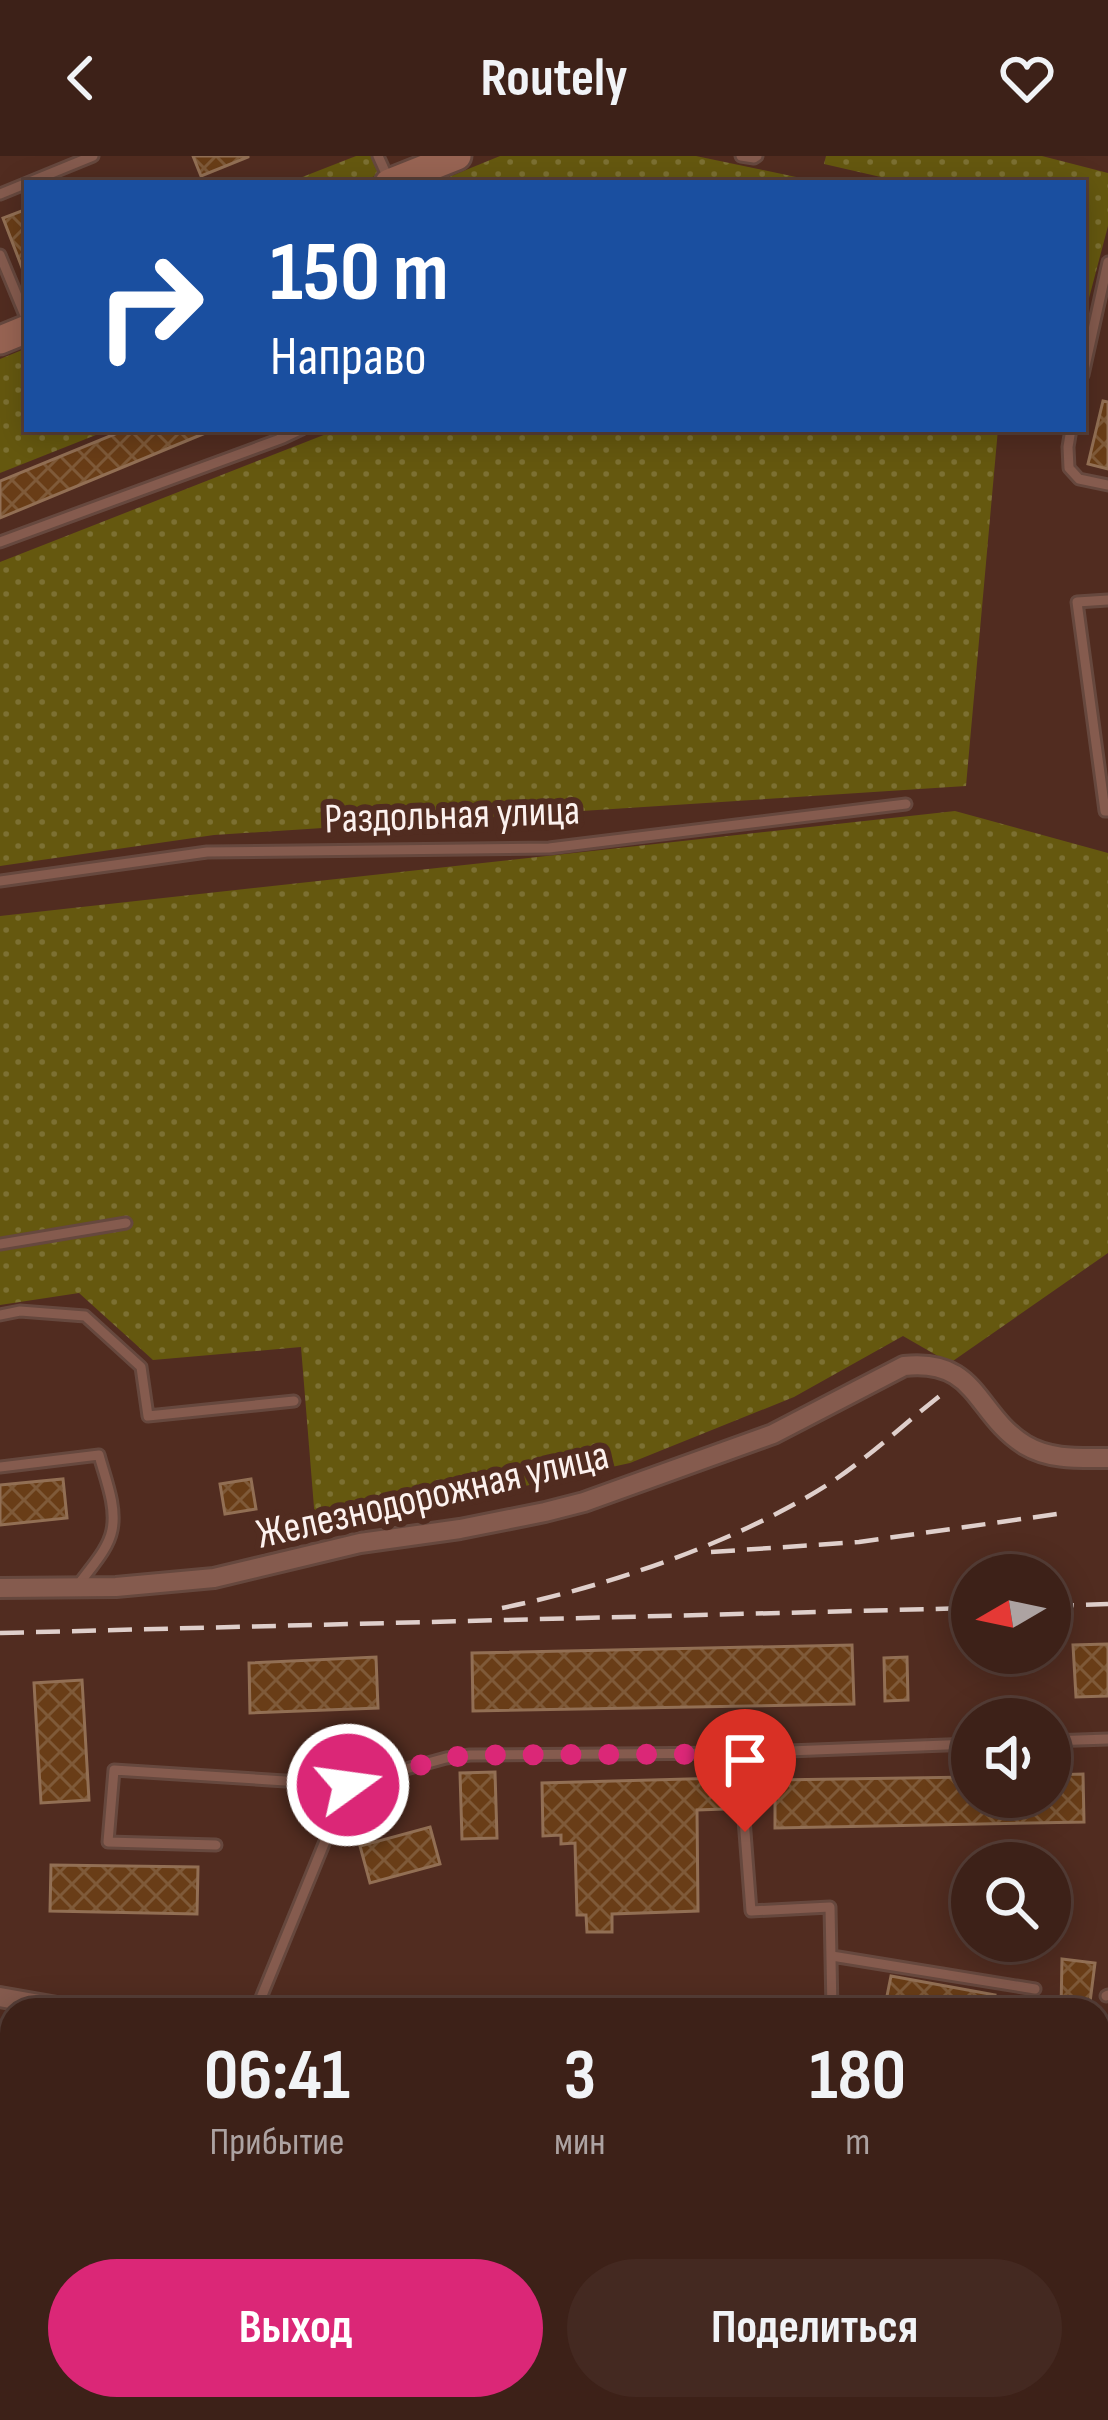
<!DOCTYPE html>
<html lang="ru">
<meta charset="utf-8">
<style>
body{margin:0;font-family:"Sofia Sans Condensed",sans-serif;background:#442921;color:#f1f3f6;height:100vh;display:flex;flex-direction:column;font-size:45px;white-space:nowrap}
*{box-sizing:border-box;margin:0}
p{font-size:39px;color:#ada3a2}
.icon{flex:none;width:66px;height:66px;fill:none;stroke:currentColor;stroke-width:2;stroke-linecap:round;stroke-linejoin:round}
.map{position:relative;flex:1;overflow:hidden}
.side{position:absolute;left:0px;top:1842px;width:1110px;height:423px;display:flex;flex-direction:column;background:#3d2118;border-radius:36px 36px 0 0;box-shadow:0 6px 30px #0003,0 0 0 3px #563e37}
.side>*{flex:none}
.top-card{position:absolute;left:24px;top:24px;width:1062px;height:252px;border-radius:0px;box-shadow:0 6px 30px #0003,0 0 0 3px #563e37;background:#1a4fa0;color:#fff;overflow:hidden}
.needle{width:78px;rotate:261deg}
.fabs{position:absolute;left:951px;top:1398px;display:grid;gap:24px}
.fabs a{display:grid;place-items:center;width:120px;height:120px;border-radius:50%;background:#3d2118;box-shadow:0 6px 30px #0003,0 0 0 3px #563e37;font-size:60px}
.pin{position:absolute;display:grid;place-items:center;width:102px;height:102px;color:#fff;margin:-123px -51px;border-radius:50% 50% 50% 0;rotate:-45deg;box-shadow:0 0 12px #0007}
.pin .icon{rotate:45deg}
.me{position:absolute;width:132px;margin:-66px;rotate:76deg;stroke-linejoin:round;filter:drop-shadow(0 0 9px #0008)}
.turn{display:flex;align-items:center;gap:42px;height:252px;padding:0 48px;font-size:54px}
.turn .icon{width:156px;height:156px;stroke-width:2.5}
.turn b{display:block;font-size:84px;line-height:102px}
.eta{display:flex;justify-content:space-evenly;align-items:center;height:204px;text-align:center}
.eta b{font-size:72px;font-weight:700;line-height:84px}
.button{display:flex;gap:24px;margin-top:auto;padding:24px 48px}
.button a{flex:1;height:138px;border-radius:72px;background:#db2777;color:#fff;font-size:48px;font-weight:700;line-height:138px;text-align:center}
.button a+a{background:#442921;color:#f1f3f6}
header{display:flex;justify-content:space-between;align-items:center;height:156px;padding:0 48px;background:#3d2118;font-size:54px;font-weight:700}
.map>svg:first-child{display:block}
.grass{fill:url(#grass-dots)}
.building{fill:url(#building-cross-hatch);stroke:#926f54;stroke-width:3}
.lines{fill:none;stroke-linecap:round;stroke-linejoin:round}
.lane-casing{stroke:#66483e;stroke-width:15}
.street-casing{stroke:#66483e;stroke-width:24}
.secondary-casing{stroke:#66483e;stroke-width:33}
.lane{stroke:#855b4e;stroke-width:9}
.street{stroke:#855b4e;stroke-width:18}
.secondary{stroke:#986453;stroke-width:27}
.rail{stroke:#dfcfcb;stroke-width:4.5;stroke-dasharray:24 12;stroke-linecap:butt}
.route{stroke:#db2777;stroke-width:21;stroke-dasharray:0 37.8}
.labels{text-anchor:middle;stroke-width:12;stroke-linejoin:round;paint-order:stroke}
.street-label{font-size:42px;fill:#fcf1ee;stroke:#512c20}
</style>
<header><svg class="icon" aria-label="back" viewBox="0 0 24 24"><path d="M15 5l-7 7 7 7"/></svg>Routely<svg class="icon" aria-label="heart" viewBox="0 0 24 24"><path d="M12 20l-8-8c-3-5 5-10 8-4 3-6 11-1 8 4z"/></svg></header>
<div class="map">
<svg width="1108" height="2264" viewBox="0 0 1108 2264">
<defs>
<pattern id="grass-dots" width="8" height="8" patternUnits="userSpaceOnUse" patternTransform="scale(3)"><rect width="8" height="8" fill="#65580f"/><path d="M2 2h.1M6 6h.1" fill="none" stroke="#7c7032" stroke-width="1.8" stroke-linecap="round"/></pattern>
<pattern id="building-cross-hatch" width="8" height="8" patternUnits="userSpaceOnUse" patternTransform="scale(3)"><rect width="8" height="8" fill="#693d17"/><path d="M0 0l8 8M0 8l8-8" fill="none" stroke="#7f5a39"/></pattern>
</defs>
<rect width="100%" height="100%" fill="#512c20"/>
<path class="grass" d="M356,0H371L380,18L357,27H287Z
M500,0H696L815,25L434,27Z
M826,0H1042L1108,17V70L1083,165V27H907L824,8Z
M27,192V273H111L0,317V203Z
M339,273H998L966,630L214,679L0,710V406Z
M955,655L1108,697V1097L950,1207L903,1180L794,1241L630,1307L316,1376L301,1191L153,1204L79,1137L0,1149V760Z"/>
<path class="building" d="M193,0H248V1L201,20Z
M27,53V122H26L3,62Z
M1103,245L1108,246V313L1088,308Z
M127,273H215L0,362V325Z
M63,1323L67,1362L0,1369V1329Z
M251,1323L256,1353L225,1358L220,1328Z
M1108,1488V1540L1076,1541L1073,1489Z
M852,1489L854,1548L473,1555L472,1497Z
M376,1501L378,1552L250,1557L249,1507Z
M907,1501L908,1544L885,1545L884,1502Z
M82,1524L89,1644L41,1647L34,1527Z
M381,1579L382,1594L337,1595V1580Z
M495,1616L497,1682L462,1683L460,1617Z
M1083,1618L1084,1666L775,1672V1624L972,1621V1641H1050V1619Z
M723,1622L724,1653L697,1654L698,1755L612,1758V1776H587L586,1759H577L575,1687L561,1688V1679L543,1680L542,1627Z
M430,1671L440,1708L370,1727L360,1690Z
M51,1709L198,1711L197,1758L50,1755Z
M1062,1803L1095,1807L1089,1854H1061Z
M891,1820L995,1839L993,1854H938L886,1845Z"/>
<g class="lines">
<g class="lane-casing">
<path id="lane" d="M378,0L388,22
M741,0L754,2L757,0
M0,38L93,0
M0,99L27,164
M1083,219L1108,106
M1071,273L1068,291L1069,312L1079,323L1108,329
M283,282L302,273
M0,386L283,282L279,273
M1108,444L1077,446L1105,655H1108
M0,725L207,696L549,692L906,648
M0,1088L126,1067
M0,1159L20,1155L85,1160L141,1211L148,1260L294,1245
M0,1311L99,1299C105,1322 117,1350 112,1374C108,1395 88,1414 77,1431
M1050,1585L1108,1583
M739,1597L751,1755L830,1751L832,1854
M216,1689L108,1686L114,1614L348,1629L446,1602L470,1599L739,1597L972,1588
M832,1800L1035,1833
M1106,1840L1108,1839
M256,1854L348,1629
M312,2253L313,2264
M971,2253L972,2264
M264,2264L268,2253"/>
</g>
<g class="street-casing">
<path id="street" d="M0,1432L116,1431L214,1422L360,1387L460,1373L545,1356L584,1346L773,1278L904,1210C978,1202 975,1258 1025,1289C1050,1304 1079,1302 1108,1302
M0,1841L74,1854
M1098,2048L1108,2050
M522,2253V2264
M1055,2264L1058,2253"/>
</g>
<g class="secondary-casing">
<path id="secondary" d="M389,27L457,0
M0,184L27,173"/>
</g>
<use href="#lane" class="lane"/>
<use href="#street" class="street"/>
<use href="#secondary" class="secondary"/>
<path class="rail" d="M711,1396L859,1386L1057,1358
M1050,1450L1108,1448
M502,1452C606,1431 737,1386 827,1329C867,1303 904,1268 942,1238
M0,1477L972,1452"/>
</g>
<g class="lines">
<path class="route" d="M348,1629L446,1602L470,1599L739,1598L745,1676"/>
</g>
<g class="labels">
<g class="street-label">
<text transform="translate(452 657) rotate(-2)" y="15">Раздольная улица</text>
<text transform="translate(432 1337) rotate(-13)" y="15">Железнодорожная улица</text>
</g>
</g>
</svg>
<div class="fabs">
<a><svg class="needle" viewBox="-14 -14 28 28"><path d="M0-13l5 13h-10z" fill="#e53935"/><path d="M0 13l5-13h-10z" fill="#ada3a2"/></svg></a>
<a><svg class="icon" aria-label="sound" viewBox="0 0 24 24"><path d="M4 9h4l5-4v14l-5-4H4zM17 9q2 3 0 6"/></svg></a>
<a><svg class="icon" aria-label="search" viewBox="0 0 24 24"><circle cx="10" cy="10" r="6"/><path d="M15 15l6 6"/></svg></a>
</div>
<div class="pin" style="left:745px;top:1676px;background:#d93025"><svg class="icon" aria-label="arrive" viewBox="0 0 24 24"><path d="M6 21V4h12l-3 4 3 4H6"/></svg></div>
<svg class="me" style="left:348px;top:1629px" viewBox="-20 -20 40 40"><circle r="17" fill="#db2777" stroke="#fff" stroke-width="3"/><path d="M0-11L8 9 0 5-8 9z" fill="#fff"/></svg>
<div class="top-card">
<div class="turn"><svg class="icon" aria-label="right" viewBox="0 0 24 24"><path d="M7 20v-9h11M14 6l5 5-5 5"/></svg><div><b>150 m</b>Направо</div></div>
</div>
<section class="side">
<div class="eta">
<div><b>06:41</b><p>Прибытие</p></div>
<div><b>3</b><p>мин</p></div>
<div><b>180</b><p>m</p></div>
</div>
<div class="button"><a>Выход</a><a>Поделиться</a></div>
</section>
</div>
